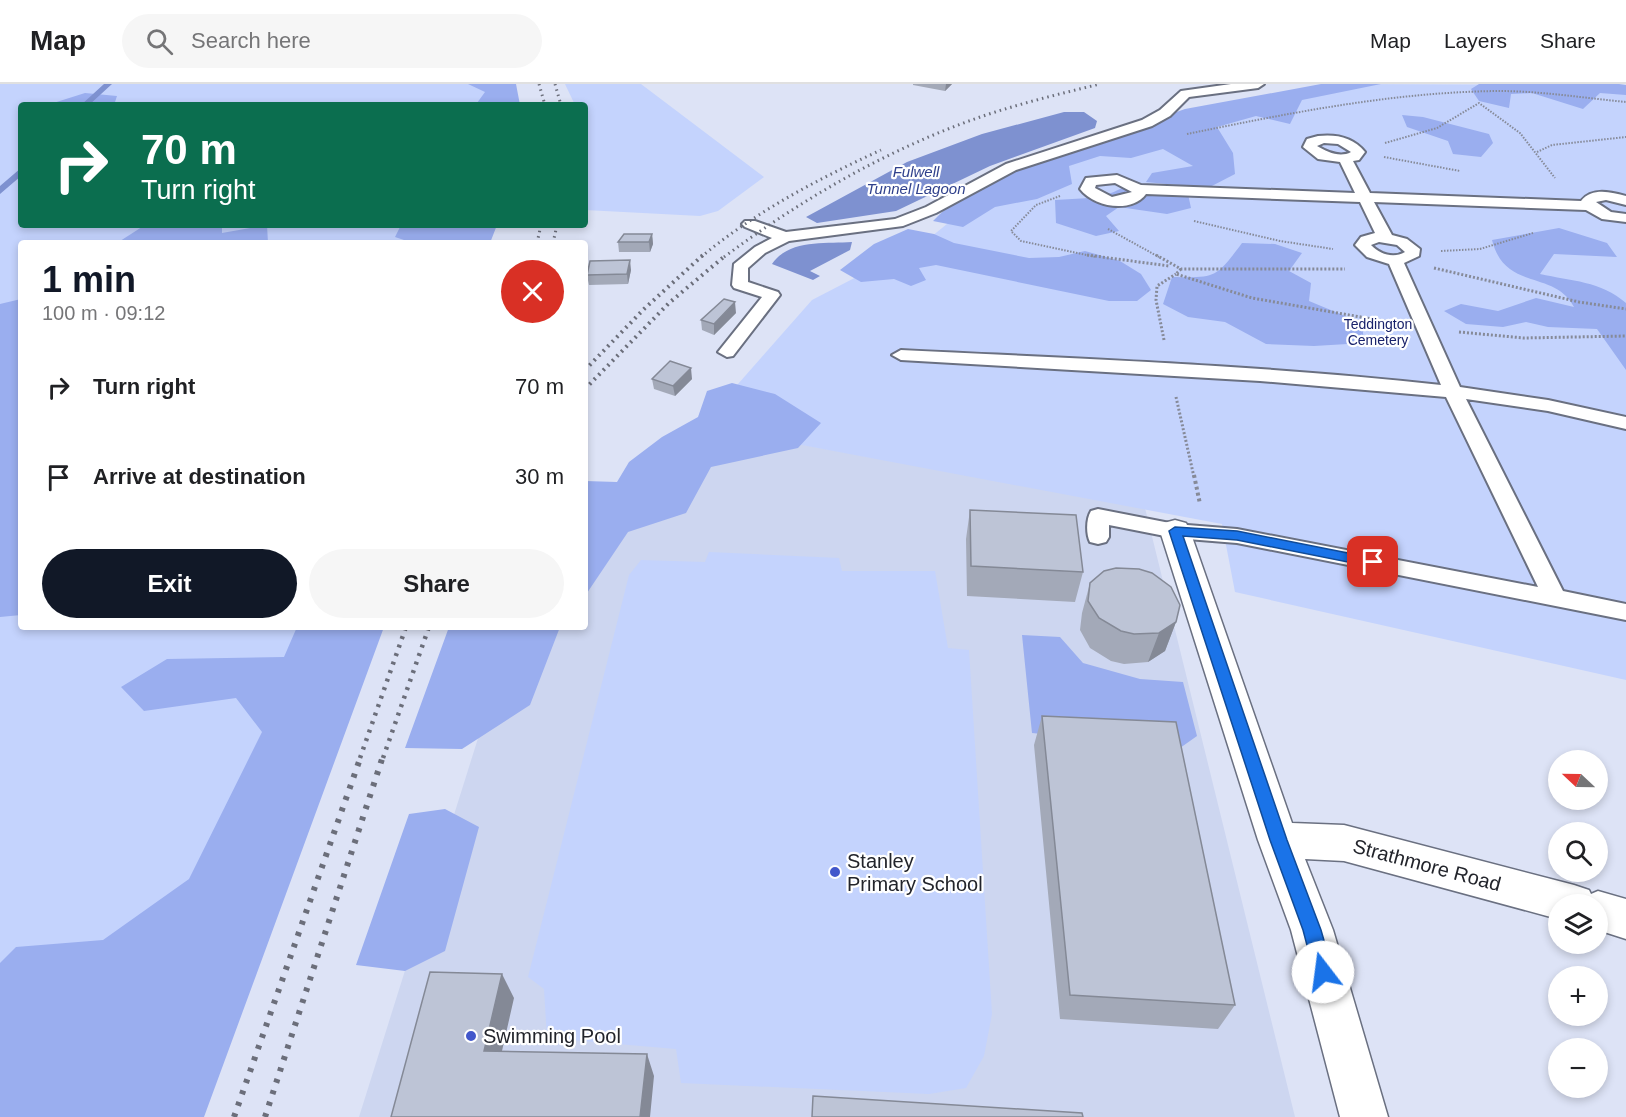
<!DOCTYPE html>
<meta charset="utf-8">
<style>
body{margin:0;font-family:Arial,sans-serif;background:#f6f6f6;color:#202124;height:100vh;display:flex;flex-direction:column;font-size:22px;white-space:nowrap}
*{box-sizing:border-box;margin:0}
p{font-size:20px;color:#757577}
.icon{flex:none;width:33px;height:33px;fill:none;stroke:currentColor;stroke-width:2;stroke-linecap:round;stroke-linejoin:round}
.map{position:relative;flex:1;overflow:hidden}
.side{position:absolute;left:18px;top:156px;width:570px;height:390px;display:flex;flex-direction:column;background:#fff;border-radius:6px;box-shadow:0 3px 9px #0003}
.side>*{flex:none}
.top-card{position:absolute;left:18px;top:18px;width:570px;height:126px;border-radius:6px;box-shadow:0 3px 9px #0003;background:#0b6e4f;color:#fff;overflow:hidden}
.needle{width:39px;rotate:292deg}
.buttons{position:absolute;left:1548px;top:666px;display:grid;gap:12px}
.buttons a{display:grid;place-items:center;width:60px;height:60px;border-radius:50%;background:#fff;box-shadow:0 3px 9px #0003;font-size:30px}
.pin{position:absolute;display:grid;place-items:center;width:51px;height:51px;color:#fff;margin:-26px;border-radius:12px;box-shadow:0 3px 9px #0006}
.me{position:absolute;width:66px;margin:-33px;rotate:345deg;stroke-linejoin:round;filter:drop-shadow(0 0 4px #0008)}
.turn{display:flex;align-items:center;gap:21px;height:126px;padding:0 24px;font-size:27px}
.turn .icon{width:78px;height:78px;stroke-width:2.5}
.turn b{display:block;font-size:42px;line-height:51px}
.round{display:grid;place-items:center;flex:none;width:63px;height:63px;border-radius:32px;background:#f6f6f6}
.overview{display:flex;align-items:center;justify-content:space-between;height:102px;padding:0 24px}
h1{font-size:36px;font-weight:600;line-height:45px;color:#111827}
.cta{display:flex;gap:12px;margin-top:auto;padding:12px 24px}
.cta a{flex:1;height:69px;border-radius:36px;background:#111827;color:#fff;font-size:24px;font-weight:600;line-height:69px;text-align:center}
.cta a+a{background:#f6f6f6;color:#202124}
ul{padding:0;list-style:none}
li{display:flex;align-items:center;gap:18px;height:90px;padding:0 24px}
li div{flex:1}
li b{display:block;font-size:22px}
li em{font-style:normal}
header{display:flex;align-items:center;gap:36px;box-sizing:border-box;height:84px;padding:0 30px;background:#fff;border-bottom:2px solid #e0e0e0}
header strong{font-size:28px}
nav{display:flex;gap:33px;margin-inline-start:auto;font-size:21px}
.search{width:420px;height:54px;background:#f6f6f6;display:flex;align-items:center;gap:15px;box-sizing:border-box;padding:0 21px;border-radius:33px;color:#757577;font-size:22px}
.map>svg:first-child{display:block}
.built{fill:#cdd6f0}
.green{fill:#c4d3fd}
.forest{fill:#9aaeef}
.water{fill:#7e91d0}
.lines{fill:none;stroke-linecap:round;stroke-linejoin:round}
.stream{fill:#7e91d0;fill-rule:evenodd}
.service-casing{stroke:#6a7081;stroke-width:4}
.minor-casing{stroke:#6a7081;stroke-width:3}
.path-far2{stroke:#868a98;stroke-width:2;stroke-dasharray:1.5 1.5;stroke-linecap:butt}
.path-far1{stroke:#868a98;stroke-width:3;stroke-dasharray:2 2;stroke-linecap:butt}
.path{stroke:#868a98;stroke-width:4;stroke-dasharray:3 3;stroke-linecap:butt}
.service{fill:#fff;fill-rule:evenodd}
.minor{fill:#fff;fill-rule:evenodd}
.rail-far3{stroke:#6b6e7a;stroke-width:3;stroke-dasharray:1.5 4;stroke-linecap:butt}
.rail-far2{stroke:#6b6e7a;stroke-width:4;stroke-dasharray:2 4.5;stroke-linecap:butt}
.rail-far1{stroke:#6b6e7a;stroke-width:4.5;stroke-dasharray:3 6;stroke-linecap:butt}
.rail{stroke:#6b6e7a;stroke-width:6;stroke-dasharray:4 8;stroke-linecap:butt}
.wall{fill:#a3a9b8}
.shaded-wall{fill:#848996}
.building{fill:#bdc4d6;stroke:#848996;stroke-width:1.5}
.route{fill:#1a73e8;stroke:#114b97;stroke-width:1.5}
.poi-dot{fill:#4257cb;stroke:#fff;stroke-width:2}
.labels{text-anchor:middle;stroke-width:4.5;stroke-linejoin:round;paint-order:stroke}
.far-park-label{font-size:14px;fill:#19226b;stroke:#fff}
.far-water-label{font-size:15px;font-style:italic;fill:#30418c;stroke:#fff}
.near-poi-label{font-size:20px;fill:#22242b;stroke:#fff;text-anchor:start}
.near-street-label{font-size:20px;fill:#22242b;stroke:#fff}
</style>
<header>
<strong>Map</strong>
<div class="search"><svg class="icon" aria-label="search" viewBox="0 0 24 24"><circle cx="10" cy="10" r="6"/><path d="M15 15l6 6"/></svg>Search here</div>
<nav><a>Map</a><a>Layers</a><a>Share</a></nav>
</header>
<div class="map">
<svg width="1626" height="1033" viewBox="0 0 1626 1033">
<rect width="100%" height="100%" fill="#dde3f6"/>
<path class="built" d="M701,342L1145,424L1295,1033H359L513,543H585V434Z"/>
<path class="green" d="M0,0H507L511,21H21V141H486L479,159H21V543H329L126,1033H0Z
M565,0H641L764,93L718,127L700,132L585,126V21H575Z
M1351,0L1626,1V596L1235,508L1222,440L701,342L812,216L926,157L984,110L1105,62Z
M709,468L839,474L842,487H935L948,564L969,566L992,930L984,972L966,1004L929,1010L681,999L676,965L547,954L544,905L528,893L629,491L641,476L705,478Z"/>
<path class="forest" d="M468,0H516L520,21H467L477,19L485,8Z
M1321,0H1381L1302,16L1290,40L1256,32L1217,43L1233,69L1235,90L1208,104L1146,98L1152,89L1193,82L1163,65L1131,74L1100,72L1069,82L1072,100L1037,115L995,123L963,143L933,137L945,125L1010,88L1072,65L1185,25Z
M1479,0H1619L1626,1V11L1600,9L1583,25L1532,9L1511,10L1509,24L1479,17L1471,5Z
M85,9L117,12L114,21H47Z
M1402,31L1423,33L1489,50L1493,59L1481,73L1453,70L1448,57L1407,43Z
M1122,104L1188,110L1191,124L1167,130L1119,123L1106,132L1119,147L1096,152L1056,139L1055,116C1079,114 1100,116 1122,104Z
M145,141H222V149L267,141L268,159H117Z
M401,141H497L490,159H413L395,153Z
M1559,144L1607,159L1617,173L1554,170L1540,190C1571,197 1601,197 1626,219V286L1597,245L1548,243L1526,238L1503,243L1466,240L1444,227L1461,220L1498,227L1536,214L1574,223C1554,185 1505,208 1492,156Z
M908,145L934,150L954,159L1029,174L1059,173L1085,167L1120,177L1141,190L1151,206L1137,217H1109L936,181L919,184L926,196L911,202L894,195L861,198L840,186L874,160Z
M1242,159L1275,160L1302,169L1289,187L1311,199L1309,217L1362,239L1364,259L1314,262L1266,260L1225,238L1188,233L1163,220L1172,193C1216,194 1216,194 1242,159Z
M21,215V531L0,533V220Z
M732,299L775,310L821,339L798,364L711,383L686,429L628,448L585,512V397L617,398L629,378L662,353L698,333L707,307Z
M297,543H384L204,1033H0V879L16,863L103,856L189,795L262,648L236,614L144,627L121,603L167,575L284,573Z
M449,543H560L530,621L462,665L405,664Z
M1022,551L1060,553L1083,579L1140,595L1183,598L1197,652L1180,664L1032,649Z
M445,725L479,743L445,867L405,887L356,881L409,730Z"/>
<path class="water" d="M1064,28H1084L1097,37L1095,44L990,82L896,127L817,139L806,133L907,78L982,50Z
M852,158L850,166L810,187L820,192L813,196L772,180C789,155 825,160 852,158Z"/>
<g class="lines">
<path class="stream" d="M104,0H112L89,21H81Z
M21,84V92L0,110V102Z"/>
<g class="service-casing">
<path id="service" d="M1231,0H1264L1258,4L1189,13L1170,32L1152,42L1016,86L936,129L903,142L789,157L765,169L748,184V198L778,208L780,211L733,272L727,273L718,268L762,213L734,204L732,201L734,180L755,163L772,154L745,143L742,140L745,137H755L786,148L895,135L926,123L1006,80L1142,36L1160,26L1181,7Z
M1318,52C1336,50 1353,53 1365,68L1359,76L1353,77L1370,109L1581,117C1592,103 1611,108 1626,112V121L1606,116L1596,118L1611,128L1626,130V138L1602,135L1586,126L1374,118L1392,151L1407,155L1420,165L1419,172L1404,179L1460,303L1548,316L1626,333V345L1548,327L1466,315L1563,507L1626,520V536L1237,459L1175,454L1109,441V453L1106,458L1098,460L1090,458C1086,450 1086,435 1091,427L1098,425L1175,440L1237,445L1538,503L1446,313L1260,297L901,276L892,271L901,266C1081,275 1262,281 1441,301L1389,180L1367,173L1355,161L1361,153L1375,149L1360,118L1146,110C1131,130 1094,123 1080,105L1086,94L1117,91L1141,101L1355,109L1340,78L1318,75L1303,63L1307,55ZM1324,59L1338,60L1351,68C1340,74 1327,68 1317,62ZM1115,99L1132,108L1112,113L1095,104L1096,101ZM1379,158L1397,161L1405,168C1393,175 1380,170 1371,161Z"/>
</g>
<g class="minor-casing">
<path id="minor" d="M1175,436L1186,439L1190,447L1292,739L1344,741L1574,801L1589,806L1591,810L1598,807L1626,815V855L1598,846V820H1558V835L1344,777L1305,775L1333,846L1388,1033H1340L1291,846L1258,756L1160,447L1164,439Z"/>
</g>
<path class="path-far2" d="M1187,50C1290,29 1393,8 1499,7C1541,7 1584,14 1626,18
M1385,59L1437,44L1479,19L1520,49L1555,94
M1537,68L1552,61L1626,53
M1384,73L1460,87
M1060,112L1036,121L1011,147L1021,157L1096,173
M1194,137L1280,157L1333,165
M1108,145L1159,173
M1441,167L1480,165L1533,149"/>
<path class="path-far1" d="M1087,171L1169,182
M1156,171L1181,185H1345
M1434,184L1579,218L1626,225
M1181,185L1176,190L1252,214L1389,238
M1459,248L1524,254L1626,252
M1164,256L1156,216L1157,202L1176,190
M1176,313L1194,393"/>
<path class="path" d="M1194,391L1200,420"/>
<use href="#service" class="service"/>
<use href="#minor" class="minor"/>
<path class="rail-far3" d="M539,0L545,21
M555,0L561,21
M537,159L541,141
M553,159L557,141
M701,173C755,128 818,95 881,66
M724,173C805,113 893,62 989,30C1026,18 1063,9 1100,0"/>
<path class="rail-far2" d="M585,286L644,225L703,171
M585,305L669,219L726,171"/>
<path class="rail-far1" d="M360,674L406,543
M383,674L429,543"/>
<path class="rail" d="M234,1033L361,672
M265,1033L383,672"/>
</g>
<path class="wall" d="M913,0H952L945,7L913,1Z
M652,150L653,160L650,168H619L618,158Z
M631,186L628,200L589,201L587,191Z
M736,229L714,251L702,246L701,236Z
M652,295H692L675,312L654,305Z
M970,426L1083,488L1075,518L967,512L966,455Z
M1090,499L1176,538L1165,567L1148,578L1124,580L1111,577L1090,564L1080,546L1082,529Z
M1042,632L1235,921L1218,945L1060,935L1034,661Z"/>
<path class="shaded-wall" d="M946,0H952L945,7Z
M652,150L653,160L650,168L649,158Z
M630,176L631,186L628,200L627,190Z
M735,218L736,229L714,251V240Z
M691,284L692,295L675,312L673,302Z
M1176,538L1165,567L1148,578L1159,549Z
M502,890L514,914L497,989L484,967Z
M647,970L654,992L650,1033H640Z"/>
<path class="building" d="M624,150H652L649,158H618Z
M630,176L627,190L587,191L590,177Z
M724,215L735,218L714,240L701,236Z
M670,277L691,284L673,302L652,295Z
M970,426L1076,431L1083,488L971,482Z
M1116,484L1139,485L1152,489L1171,503L1180,521L1176,538L1159,549L1134,550L1121,547L1099,534L1088,517L1090,499L1104,487Z
M1042,632L1176,638L1235,921L1070,911Z
M430,888L502,890L484,967L647,970L640,1033H391Z
M813,1012L1082,1029L1083,1033H812Z"/>
<path class="route" d="M1175,443L1237,447L1373,474L1380,478L1373,483L1237,456L1183,452L1287,756L1321,846L1333,888L1330,894L1323,896L1317,894L1314,888L1303,846L1270,756L1169,447Z"/>
<g class="poi-dot">
<circle cx="835" cy="788" r="6"/>
<circle cx="471" cy="952" r="6"/>
</g>
<g class="labels">
<g class="far-park-label">
<text x="1378" y="245">Teddington<tspan x="1378" dy="16">Cemetery</tspan></text>
</g>
<g class="far-water-label">
<text x="916" y="93">Fulwell<tspan x="916" dy="17">Tunnel Lagoon</tspan></text>
</g>
<g class="near-poi-label">
<text x="847" y="784">Stanley<tspan x="847" dy="23">Primary School</tspan></text>
<text x="483" y="959">Swimming Pool</text>
</g>
<g class="near-street-label">
<text transform="translate(1427 781) rotate(15)" y="7">Strathmore Road</text>
</g>
</g>
</svg>
<div class="buttons">
<a><svg class="needle" viewBox="-14 -14 28 28"><path d="M0-13l5 13h-10z" fill="#e53935"/><path d="M0 13l5-13h-10z" fill="#757577"/></svg></a>
<a><svg class="icon" aria-label="search" viewBox="0 0 24 24"><circle cx="10" cy="10" r="6"/><path d="M15 15l6 6"/></svg></a>
<a><svg class="icon" aria-label="layers" viewBox="0 0 24 24"><path d="M12 4l9 5-9 5-9-5zM3 14l9 5 9-5"/></svg></a>
<a>+</a>
<a>−</a>
</div>
<div class="pin" style="left:1373px;top:478px;background:#d93025"><svg class="icon" aria-label="arrive" viewBox="0 0 24 24"><path d="M6 21V4h12l-3 4 3 4H6"/></svg></div>
<svg class="me" style="left:1323px;top:888px" viewBox="-20 -20 40 40"><circle r="19" fill="#fff"/><path d="M0-13L10 11 0 6-10 11z" fill="#1a73e8"/></svg>
<div class="top-card">
<div class="turn"><svg class="icon" aria-label="right" viewBox="0 0 24 24"><path d="M7 20v-9h11M14 6l5 5-5 5"/></svg><div><b>70 m</b>Turn right</div></div>
</div>
<section class="side">
<div class="overview"><div><h1>1 min</h1><p>100 m · 09:12</p></div><a class="round" style="background:#d93025;color:#fff"><svg class="icon" aria-label="close" viewBox="0 0 24 24"><path d="M6 6l12 12M18 6L6 18"/></svg></a></div>
<ul>
<li><svg class="icon" aria-label="right" viewBox="0 0 24 24"><path d="M7 20v-9h11M14 6l5 5-5 5"/></svg><div><b>Turn right</b></div><em>70 m</em></li>
<li><svg class="icon" aria-label="arrive" viewBox="0 0 24 24"><path d="M6 21V4h12l-3 4 3 4H6"/></svg><div><b>Arrive at destination</b></div><em>30 m</em></li>
</ul>
<div class="cta"><a>Exit</a><a>Share</a></div>
</section>
</div>
